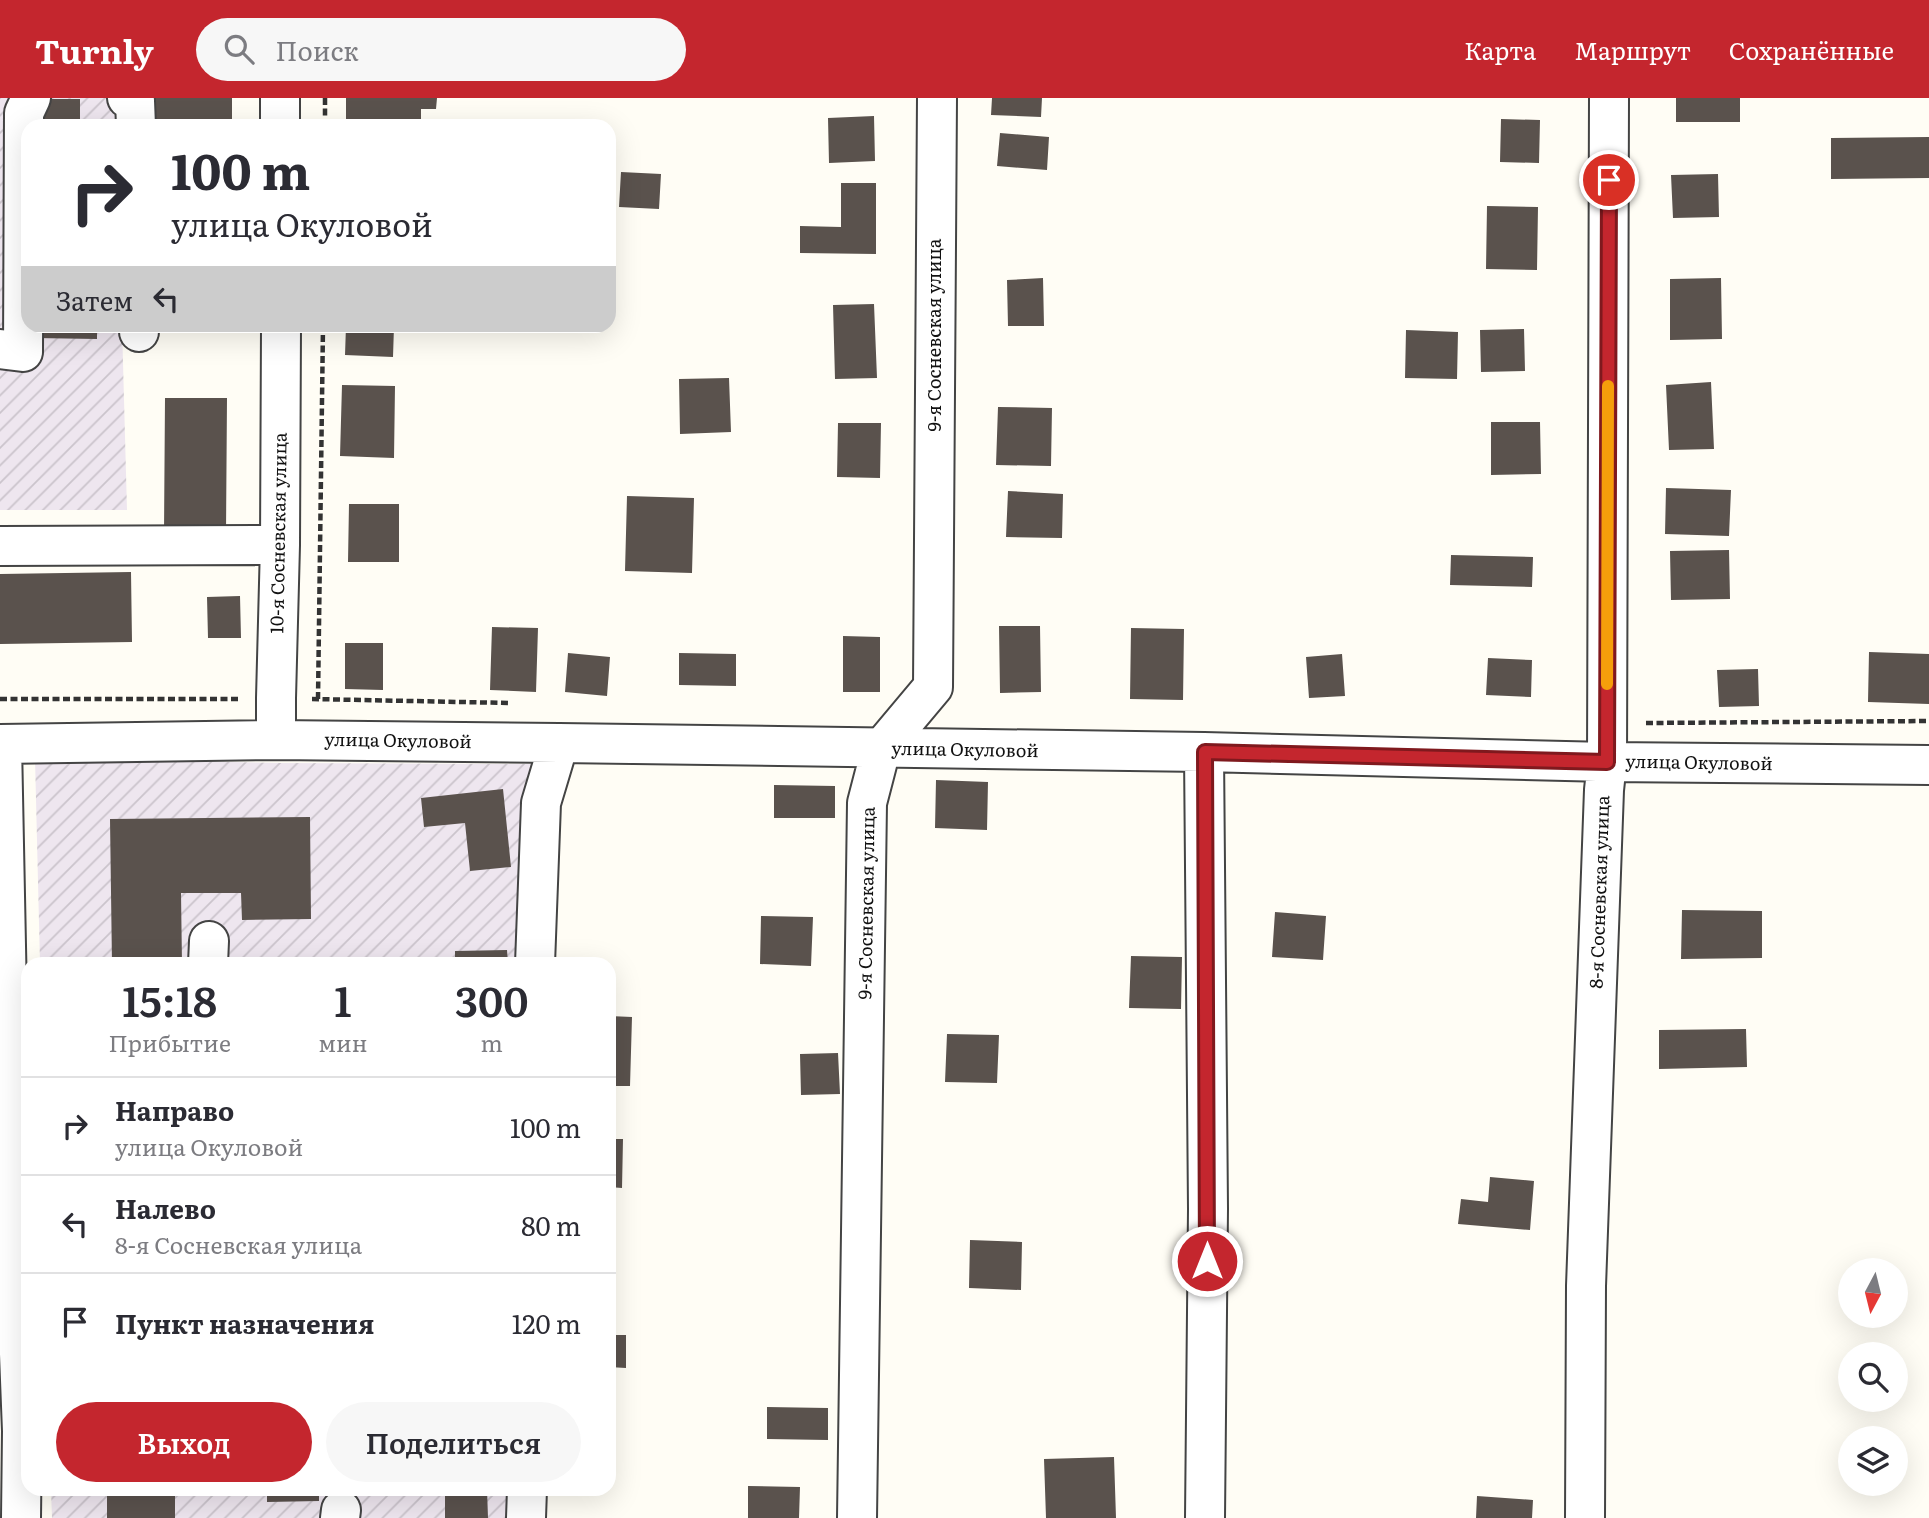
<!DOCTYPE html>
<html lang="ru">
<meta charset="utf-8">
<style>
body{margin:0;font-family:Literata,serif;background:#f7f7f7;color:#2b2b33;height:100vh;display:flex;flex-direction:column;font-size:26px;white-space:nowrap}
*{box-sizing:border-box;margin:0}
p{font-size:23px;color:#7c7c81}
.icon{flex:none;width:38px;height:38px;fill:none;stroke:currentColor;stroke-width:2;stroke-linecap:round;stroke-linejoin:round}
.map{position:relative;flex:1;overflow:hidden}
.panel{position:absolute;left:21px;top:859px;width:595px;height:539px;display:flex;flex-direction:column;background:#fff;border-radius:21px;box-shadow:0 7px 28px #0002}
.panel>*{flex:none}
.banner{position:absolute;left:21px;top:21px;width:595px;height:214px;border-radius:21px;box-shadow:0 7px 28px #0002;background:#fff;color:#2b2b33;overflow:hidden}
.needle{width:46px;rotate:187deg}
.tools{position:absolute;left:1838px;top:1160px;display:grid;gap:14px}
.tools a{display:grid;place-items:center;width:70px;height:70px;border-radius:50%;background:#fff;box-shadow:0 7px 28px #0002;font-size:35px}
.pin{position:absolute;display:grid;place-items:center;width:60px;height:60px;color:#fff;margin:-30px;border:4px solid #fff;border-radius:50%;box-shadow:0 2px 7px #0007}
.me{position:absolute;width:77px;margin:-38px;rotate:0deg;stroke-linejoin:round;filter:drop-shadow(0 0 5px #0008)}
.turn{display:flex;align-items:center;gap:24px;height:147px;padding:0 35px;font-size:32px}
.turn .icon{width:91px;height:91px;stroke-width:2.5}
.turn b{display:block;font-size:49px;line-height:60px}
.then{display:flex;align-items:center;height:66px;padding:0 35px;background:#0003;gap:14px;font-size:26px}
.eta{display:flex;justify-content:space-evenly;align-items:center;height:119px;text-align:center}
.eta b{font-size:42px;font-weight:600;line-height:49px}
.action{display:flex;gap:14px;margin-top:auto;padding:14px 35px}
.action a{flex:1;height:80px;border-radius:42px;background:#c4262e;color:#fff;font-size:28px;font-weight:600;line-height:80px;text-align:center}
.action a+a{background:#f7f7f7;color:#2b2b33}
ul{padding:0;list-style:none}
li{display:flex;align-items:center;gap:21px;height:98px;padding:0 35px;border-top:2px solid #e1e1e2}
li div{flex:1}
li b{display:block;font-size:26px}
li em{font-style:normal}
header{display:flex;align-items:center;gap:42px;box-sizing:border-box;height:98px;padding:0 35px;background:#c4262e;color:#fff}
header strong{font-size:33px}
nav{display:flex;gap:38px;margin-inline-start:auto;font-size:24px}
.search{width:490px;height:63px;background:#f7f7f7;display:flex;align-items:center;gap:18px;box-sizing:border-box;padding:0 24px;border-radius:38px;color:#7c7c81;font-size:26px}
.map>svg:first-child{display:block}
.industrial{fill:url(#industrial-furrows)}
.building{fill:#5a524d}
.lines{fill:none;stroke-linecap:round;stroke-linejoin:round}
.minor-casing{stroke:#444;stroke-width:42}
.path{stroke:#333;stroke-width:4.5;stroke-dasharray:7 3.5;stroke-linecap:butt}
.minor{stroke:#fff;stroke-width:38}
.route-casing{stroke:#7f191e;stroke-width:18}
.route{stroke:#c4262e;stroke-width:12}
.slow{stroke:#f59e0b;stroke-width:12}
.labels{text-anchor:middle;stroke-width:7;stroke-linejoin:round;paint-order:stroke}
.street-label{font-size:18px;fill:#111;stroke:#fff}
</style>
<header>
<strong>Turnly</strong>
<div class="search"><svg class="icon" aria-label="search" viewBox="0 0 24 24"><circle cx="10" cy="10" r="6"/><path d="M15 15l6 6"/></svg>Поиск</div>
<nav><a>Карта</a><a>Маршрут</a><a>Сохранённые</a></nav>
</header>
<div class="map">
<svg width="1929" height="1420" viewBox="0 0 1929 1420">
<defs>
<pattern id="industrial-furrows" width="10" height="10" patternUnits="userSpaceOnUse" patternTransform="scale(1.75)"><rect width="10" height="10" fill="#eee6ef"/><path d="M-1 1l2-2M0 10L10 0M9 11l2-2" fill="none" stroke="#cbc4cc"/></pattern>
</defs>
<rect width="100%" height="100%" fill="#fffdf5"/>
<path class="industrial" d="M0,0H117V28H28V228H122L127,412H0Z
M35,660L281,665L533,666L527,866H40Z
M51,1391H516L515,1420H52Z"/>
<path class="building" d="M152,0H232V28H151Z
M346,0H437L436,11H421V24L346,22Z
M992,0H1042L1041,19L991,17Z
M1676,0H1740V24H1676Z
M36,1H80V28H36Z
M874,18L875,63L829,65L828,20Z
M1501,21L1540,22L1539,65L1500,64Z
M1000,35L1049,39L1047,72L997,68Z
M1929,39V80L1831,81V40Z
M621,74L661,76L659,111L619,109Z
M1718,76L1719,119L1673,120L1671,77Z
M841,85H876V156L800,155V128L841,129Z
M1487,108L1538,109L1537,172L1486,171Z
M1043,180L1044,228H1008L1007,182Z
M1721,180L1722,241L1670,242V181Z
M874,206L877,280L835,281L833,207Z
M35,228H97V241L35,240Z
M346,228H394L393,259L345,257Z
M1524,231L1525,273L1481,274L1480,232Z
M1406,232L1458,234L1457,281L1405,280Z
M729,280L731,334L680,336L679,281Z
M1711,284L1714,351L1669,352L1666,287Z
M342,287L395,288L394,360L340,358Z
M165,300H227L226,435H164Z
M998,309L1052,310L1051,368L996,367Z
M1491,324H1540L1541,376L1491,377Z
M838,325H881L880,380L837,379Z
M1666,390L1731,392L1729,438L1665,436Z
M1008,393L1063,396L1062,440L1006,439Z
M627,398L694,400L692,475L625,473Z
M349,406H399V464H348Z
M1729,452L1730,501L1671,502L1670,453Z
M1451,457L1533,459L1532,489L1450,487Z
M131,474L132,544L0,546V476Z
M240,498L241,540H208L207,499Z
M999,528H1040L1041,594L1000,595Z
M492,529L538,530L536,594L490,592Z
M1131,530L1184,531L1183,602L1130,601Z
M843,538L880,539V594H843Z
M345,545H383V592L345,591Z
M1869,554L1929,556V606L1868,604Z
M568,555L610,559L607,598L565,594Z
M679,555L736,556V588L679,587Z
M1342,556L1345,598L1309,600L1306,559Z
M1488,560L1532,562L1531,599L1486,597Z
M1758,571L1759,608L1719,609L1717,572Z
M936,682L988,684L987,732L935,730Z
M774,687L835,688V720H774Z
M503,691L511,769L470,773L465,725L424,729L421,700Z
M310,719L311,821L242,822L241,795H181L182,866H112L110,721Z
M1682,812L1762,813V860L1681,861Z
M1275,814L1326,818L1323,862L1272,859Z
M761,818L813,819L811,868L760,866Z
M507,852L508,866H455V853Z
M1131,858L1182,859L1181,911L1129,910Z
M609,918L632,919L630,988H609Z
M1746,931L1747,969L1659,971V932Z
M947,936L999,937L997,985L945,984Z
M838,955L840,996L801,997L800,956Z
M609,1041H623L622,1090L609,1089Z
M1490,1079L1534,1083L1530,1132L1458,1126L1461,1101L1488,1104Z
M970,1142L1022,1144L1021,1192L969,1190Z
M609,1237H626V1270L609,1269Z
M767,1309L828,1310V1342L767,1341Z
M1114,1359L1116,1420H1046L1044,1361Z
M748,1388L800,1389L799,1420H748Z
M107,1391H175V1420H107Z
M267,1391H319V1403L267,1404Z
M445,1391H487L488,1420H445Z
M1477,1398L1533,1402L1532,1420H1476Z"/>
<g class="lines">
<g class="minor-casing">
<path id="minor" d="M127,0L135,3L136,28
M280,0V28
M139,228V234
M0,251L23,254L24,15L31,0
M0,448L280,447
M276,642V600L280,447L281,228
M0,646L276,642L559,645L1204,654L1607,664L1929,667
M2,646L9,999L22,1333L21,1420
M1204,654L1208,1111L1205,1420
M208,866L209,843
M535,866L541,705L559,645
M340,1420L341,1412
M526,1420L527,1391
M857,1420L867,705L881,651L933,589L937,0
M1585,1420L1586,1188L1604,692L1607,664L1609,0"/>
</g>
<path class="path" d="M325,28V0
M0,601H241
M312,601L510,605
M318,601L323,228
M1646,625L1929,623"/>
<use href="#minor" class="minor"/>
</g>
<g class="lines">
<g class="route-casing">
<path id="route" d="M1207,1163L1205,654L1607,664L1609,82"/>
</g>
<use href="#route" class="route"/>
<path class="slow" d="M1607,586L1608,288"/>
</g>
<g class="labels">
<g class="street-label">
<text transform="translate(935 237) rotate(-90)" y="6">9-я Сосневская улица</text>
<text transform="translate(279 435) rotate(-89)" y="6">10-я Сосневская улица</text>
<text transform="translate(398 643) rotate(1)" y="6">улица Окуловой</text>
<text transform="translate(965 652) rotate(1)" y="6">улица Окуловой</text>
<text transform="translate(1699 665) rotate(1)" y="6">улица Окуловой</text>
<text transform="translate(1600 794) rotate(-88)" y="6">8-я Сосневская улица</text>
<text transform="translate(867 805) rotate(-89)" y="6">9-я Сосневская улица</text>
</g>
</g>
</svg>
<div class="tools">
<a><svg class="needle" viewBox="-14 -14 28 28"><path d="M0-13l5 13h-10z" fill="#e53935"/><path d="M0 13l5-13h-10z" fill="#7c7c81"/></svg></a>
<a><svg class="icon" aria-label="search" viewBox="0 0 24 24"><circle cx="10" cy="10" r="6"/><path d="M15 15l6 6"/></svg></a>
<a><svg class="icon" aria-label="layers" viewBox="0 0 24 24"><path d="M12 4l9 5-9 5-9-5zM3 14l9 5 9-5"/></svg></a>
</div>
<div class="pin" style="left:1609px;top:82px;background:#d93025"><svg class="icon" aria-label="arrive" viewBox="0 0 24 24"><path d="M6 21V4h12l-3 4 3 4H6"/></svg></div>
<svg class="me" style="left:1207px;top:1163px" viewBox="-20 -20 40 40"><circle r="17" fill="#c4262e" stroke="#fff" stroke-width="3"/><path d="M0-11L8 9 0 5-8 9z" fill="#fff"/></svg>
<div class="banner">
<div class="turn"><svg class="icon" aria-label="right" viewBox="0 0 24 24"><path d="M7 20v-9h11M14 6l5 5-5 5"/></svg><div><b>100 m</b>улица Окуловой</div></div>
<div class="then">Затем<svg class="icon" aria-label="left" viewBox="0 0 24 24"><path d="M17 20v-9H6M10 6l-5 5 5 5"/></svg></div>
</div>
<section class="panel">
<div class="eta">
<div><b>15:18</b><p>Прибытие</p></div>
<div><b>1</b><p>мин</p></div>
<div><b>300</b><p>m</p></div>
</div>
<ul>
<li><svg class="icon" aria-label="right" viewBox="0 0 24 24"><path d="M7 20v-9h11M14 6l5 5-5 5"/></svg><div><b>Направо</b><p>улица Окуловой</p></div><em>100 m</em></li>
<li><svg class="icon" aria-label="left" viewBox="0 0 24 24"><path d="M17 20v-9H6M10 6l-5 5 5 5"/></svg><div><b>Налево</b><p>8-я Сосневская улица</p></div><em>80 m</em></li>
<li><svg class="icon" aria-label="arrive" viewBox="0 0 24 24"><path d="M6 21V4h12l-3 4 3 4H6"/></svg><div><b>Пункт назначения</b></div><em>120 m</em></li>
</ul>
<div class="action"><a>Выход</a><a>Поделиться</a></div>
</section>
</div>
